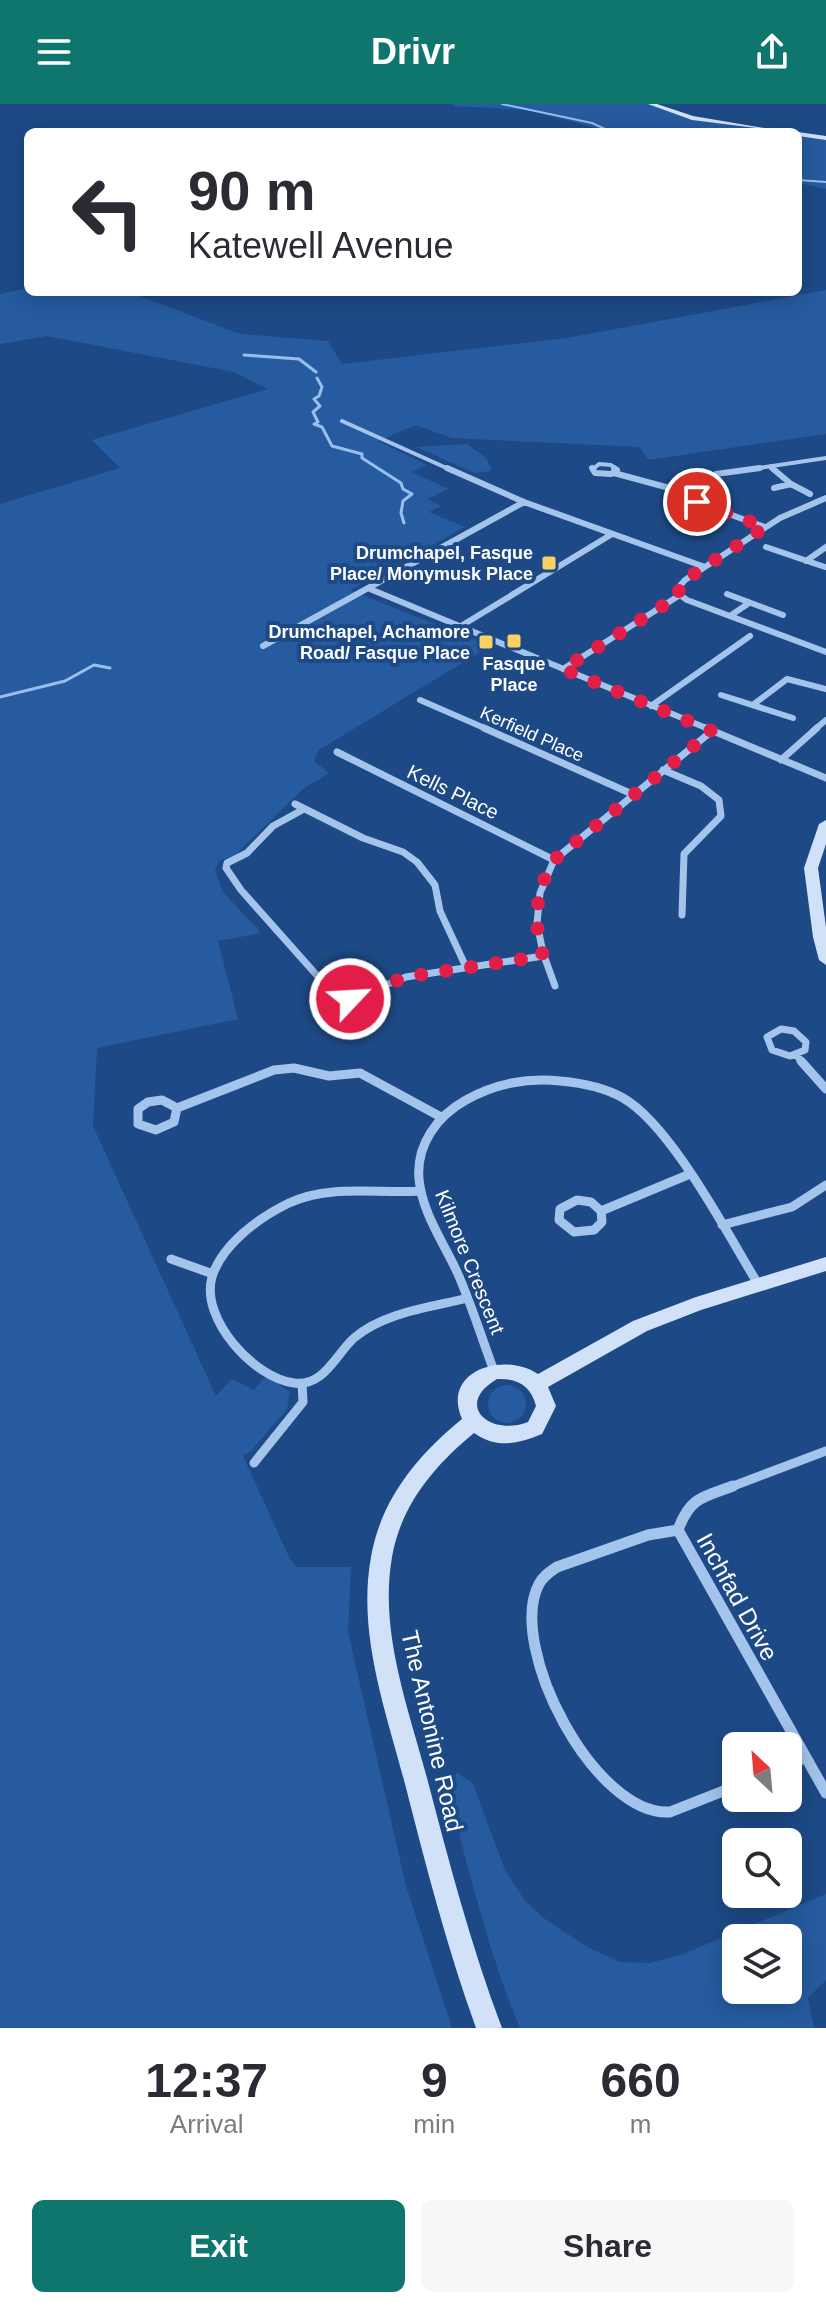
<!DOCTYPE html>
<style>
body{margin:0;font-family:Helvetica,sans-serif;background:#f7f7f7;color:#2b2b33;height:100vh;display:flex;flex-direction:column;font-size:30px;white-space:nowrap}
*{box-sizing:border-box;margin:0}
p{font-size:26px;color:#7c7c81}
.icon{flex:none;width:44px;height:44px;fill:none;stroke:currentColor;stroke-width:2;stroke-linecap:round;stroke-linejoin:round}
.map{position:relative;height:1924px;overflow:hidden}
.details{display:flex;flex-direction:column;background:#fff;flex:1}
.details>*{flex:none}
.top-card{position:absolute;left:24px;top:24px;width:778px;height:168px;border-radius:12px;box-shadow:0 4px 20px #0003;background:#fff;color:#2b2b33;overflow:hidden}
.needle{width:52px;rotate:334deg}
.buttons{position:absolute;left:722px;top:1628px;display:grid;gap:16px}
.buttons a{display:grid;place-items:center;width:80px;height:80px;border-radius:12px;background:#fff;box-shadow:0 4px 20px #0003;font-size:40px}
.pin{position:absolute;display:grid;place-items:center;width:68px;height:68px;color:#fff;margin:-34px;border:4px solid #fff;border-radius:50%;box-shadow:0 2px 8px #0007}
.me{position:absolute;width:88px;margin:-44px;rotate:65deg;stroke-linejoin:round;filter:drop-shadow(0 0 6px #0008)}
.turn{display:flex;align-items:center;gap:28px;height:168px;padding:0 32px;font-size:36px}
.turn .icon{width:104px;height:104px;stroke-width:2.5}
.turn b{display:block;font-size:56px;line-height:68px}
.eta{display:flex;justify-content:space-evenly;align-items:center;height:136px;text-align:center}
.eta b{font-size:48px;font-weight:800;line-height:56px}
.action{display:flex;gap:16px;margin-top:auto;padding:16px 32px}
.action a{flex:1;height:92px;border-radius:12px;background:#0f766e;color:#fff;font-size:32px;font-weight:800;line-height:92px;text-align:center}
.action a+a{background:#f7f7f7;color:#2b2b33}
header{display:flex;justify-content:space-between;align-items:center;height:104px;padding:0 32px;background:#0f766e;color:#fff;font-size:36px;font-weight:800}
.map>svg:first-child{display:block}
.green{fill:#265b9f;fill-rule:evenodd}
.lines{fill:none;stroke-linecap:round;stroke-linejoin:round}
.stream-far1{stroke:#98beed;stroke-width:2}
.stream{stroke:#98beed;stroke-width:3}
.street-far4{stroke:#a5c4eb;stroke-width:4}
.street-far3{stroke:#a5c4eb;stroke-width:6}
.street-far2{stroke:#a5c4eb;stroke-width:7}
.street-far1{stroke:#a5c4eb;stroke-width:9}
.street{stroke:#a5c4eb;stroke-width:11}
.secondary{fill:#d1e1f8;fill-rule:evenodd}
.route{stroke:#e11d48;stroke-width:14;stroke-dasharray:0 25.2}
.poi-dot{fill:#fbd163;stroke:#1d4a86;stroke-width:3}
.labels{text-anchor:middle;stroke-width:8;stroke-linejoin:round;paint-order:stroke}
.far-poi-label{font-size:18px;font-weight:bold;fill:#fff;stroke:#1d4a86;text-anchor:end}
.far-street-label{font-size:18px;fill:#fff;stroke:#1d4a86}
.street-label{font-size:20px;fill:#fff;stroke:#1d4a86}
.near-street-label{font-size:24px;fill:#fff;stroke:#1d4a86}
</style>
<header><svg class="icon" aria-label="menu" viewBox="0 0 24 24"><path d="M4 6h16M4 12h16M4 18h16"/></svg>Drivr<svg class="icon" aria-label="share" viewBox="0 0 24 24"><path d="M12 15V3M7 8l5-5 5 5M5 13v7h14v-7"/></svg></header>
<div class="map">
<svg width="826" height="1924" viewBox="0 0 826 1924">
<rect width="100%" height="100%" fill="#1d4a86"/>
<path class="green" d="M454,0H647L697,15L791,28H612L527,6L452,2Z
M798,29L826,33V85L798,79Z
M28,184V188H138L142,193L240,230L328,237L342,260L567,234L826,186V330L648,356L639,343L451,334L416,321L378,337L427,361L412,368L448,385L427,395L441,402L429,408L465,423L350,486L490,542L319,646L314,657L329,669L304,684L236,750L219,757L215,766L223,788L261,829L218,837L238,915L97,944L93,1022L216,1292L232,1275L254,1286L266,1272L290,1288L287,1305L251,1347L243,1352L289,1453L296,1463H351L348,1528L406,1782L452,1924H0V400L120,364L92,336L268,285L234,268L47,232L0,240V190Z
M467,340L486,354L491,363L490,367L474,369L416,343Z
M488 1300a19 19 0 1 1 38 0a19 19 0 1 1-38 0Z
M458,1669L473,1680L505,1766L525,1797L545,1815L589,1844L620,1858L649,1859L681,1851L826,1790V1876L808,1894L814,1924H520C486,1844 468,1759 444,1675ZM736,1834H788V1886H736Z"/>
<g class="lines">
<path class="stream-far1" d="M502,0L592,19L605,25L633,28
M798,76L826,78"/>
<path class="stream" d="M244,251L299,255L316,268
M317,274L322,283L319,292L314,295L320,302L313,308L318,318L314,320L322,323L332,342L362,350V354L401,379L403,385L412,390L403,397L401,409L404,419
M0,593L65,577L94,561L110,564"/>
<path class="street-far4" d="M342,317L451,366
M770,362L774,366
M592,366L599,360L611,361L617,366
M746,366L826,354"/>
<path class="street-far3" d="M447,364L524,398L705,463
M592,364L595,369L611,370L617,366L614,364
M772,364L791,380L810,390
M614,369L673,385L709,403L765,423
M774,384L791,380
M673,385L716,370L760,364
M826,394L780,414L685,476L678,484L680,491L687,496L826,548
M766,443L825,463
M806,457L826,443
M370,485L711,626
M727,490L783,511
M730,512L749,499
M461,522L612,430
M263,542L524,398
M563,565L680,491
M721,591L793,614
M420,596L489,626
M754,600L787,575L826,585
M651,602L750,532
M814,626L826,616"/>
<path class="street-far2" d="M484,624L632,690
M706,624L826,674
M337,648L554,756
M781,656L817,624
M663,666L701,682L719,696L721,712L684,750L682,811
M295,700L363,734L403,748L417,758L435,781L440,807L466,863
M304,705L273,722L247,749L227,759L226,764L241,786L337,894L350,895L406,873L543,852
M555,882L543,849L537,819L540,789L554,756L712,627
M781,925L794,927L806,938L805,946L790,952L772,946L767,933Z
M796,951L803,959"/>
<path class="street-far1" d="M801,957L826,985
M162,996L177,1004L174,1018L156,1026L138,1020V1005L148,998Z
M177,1004L274,966L294,964L329,972L360,969L441,1013
M421,1087C377,1090 330,1080 289,1099C260,1113 222,1140 212,1173C200,1215 254,1274 294,1279C324,1283 336,1250 354,1234C384,1208 432,1203 468,1194
M577,1096L591,1098L601,1107L602,1118L594,1126L574,1128L559,1116L560,1105Z
M601,1107L690,1070
M722,1121L792,1103L826,1081
M171,1155L213,1170
M494,1267C482,1235 472,1202 458,1170C444,1139 422,1109 419,1075C416,1041 437,1012 466,996C494,980 528,973 560,977C582,979 604,983 623,994C671,1021 728,1131 758,1180
M254,1359L303,1298L302,1280
M728,1384L826,1347"/>
<path class="street" d="M733,1382C703,1393 690,1393 678,1426L826,1689
M678,1426L648,1431L557,1463C550,1468 543,1472 539,1480C506,1542 595,1713 670,1708L736,1682
M788,1660L804,1654"/>
<path class="secondary" d="M648,0H657L693,12L788,28L692,16Z
M798,28L826,32V36L798,32Z
M826,716V740L818,764L826,823V861L819,856L813,833L804,764L819,720Z
M826,1153V1167L701,1206L647,1227L548,1283L556,1302L542,1330C517,1340 497,1345 474,1329C434,1362 401,1401 392,1453C379,1527 408,1603 427,1674C449,1758 471,1842 502,1924H476C447,1844 426,1762 405,1680C386,1607 357,1530 371,1453C381,1395 418,1351 462,1315C441,1267 503,1247 538,1270L633,1217L696,1193ZM497,1275C518,1274 531,1282 536,1302L528,1318C490,1333 453,1301 497,1275Z"/>
</g>
<g class="lines">
<path class="route" d="M350,895L406,873L543,852C533,816 535,788 554,756L712,627L563,565L680,491L678,484L685,476L765,423L697,398"/>
</g>
<g class="poi-dot">
<rect x="541" y="451" width="16" height="16" rx="4"/>
<rect x="506" y="529" width="16" height="16" rx="4"/>
<rect x="478" y="530" width="16" height="16" rx="4"/>
</g>
<g class="labels">
<g class="far-poi-label">
<text x="533" y="455">Drumchapel, Fasque<tspan x="533" dy="21">Place/ Monymusk Place</tspan></text>
<text x="470" y="534">Drumchapel, Achamore<tspan x="470" dy="21">Road/ Fasque Place</tspan></text>
<text x="514" y="566" text-anchor="middle">Fasque<tspan x="514" dy="21">Place</tspan></text>
</g>
<g class="far-street-label">
<text transform="translate(532 630) rotate(24)" y="6">Kerfield Place</text>
</g>
<g class="street-label">
<text transform="translate(453 688) rotate(26)" y="7">Kells Place</text>
<text transform="translate(470 1158) rotate(68)" y="7">Kilmore Crescent</text>
</g>
<g class="near-street-label">
<text transform="translate(737 1493) rotate(61)" y="8">Inchfad Drive</text>
<text transform="translate(432 1627) rotate(77)" y="8">The Antonine Road</text>
</g>
</g>
</svg>
<div class="buttons">
<a><svg class="needle" viewBox="-14 -14 28 28"><path d="M0-13l5 13h-10z" fill="#e53935"/><path d="M0 13l5-13h-10z" fill="#7c7c81"/></svg></a>
<a><svg class="icon" aria-label="search" viewBox="0 0 24 24"><circle cx="10" cy="10" r="6"/><path d="M15 15l6 6"/></svg></a>
<a><svg class="icon" aria-label="layers" viewBox="0 0 24 24"><path d="M12 4l9 5-9 5-9-5zM3 14l9 5 9-5"/></svg></a>
</div>
<div class="pin" style="left:697px;top:398px;background:#d93025"><svg class="icon" aria-label="arrive" viewBox="0 0 24 24"><path d="M6 21V4h12l-3 4 3 4H6"/></svg></div>
<svg class="me" style="left:350px;top:895px" viewBox="-20 -20 40 40"><circle r="17" fill="#e11d48" stroke="#fff" stroke-width="3"/><path d="M0-11L8 9 0 5-8 9z" fill="#fff"/></svg>
<div class="top-card">
<div class="turn"><svg class="icon" aria-label="left" viewBox="0 0 24 24"><path d="M17 20v-9H6M10 6l-5 5 5 5"/></svg><div><b>90 m</b>Katewell Avenue</div></div>
</div>
</div>
<section class="details">
<div class="eta">
<div><b>12:37</b><p>Arrival</p></div>
<div><b>9</b><p>min</p></div>
<div><b>660</b><p>m</p></div>
</div>
<div class="action"><a>Exit</a><a>Share</a></div>
</section>
